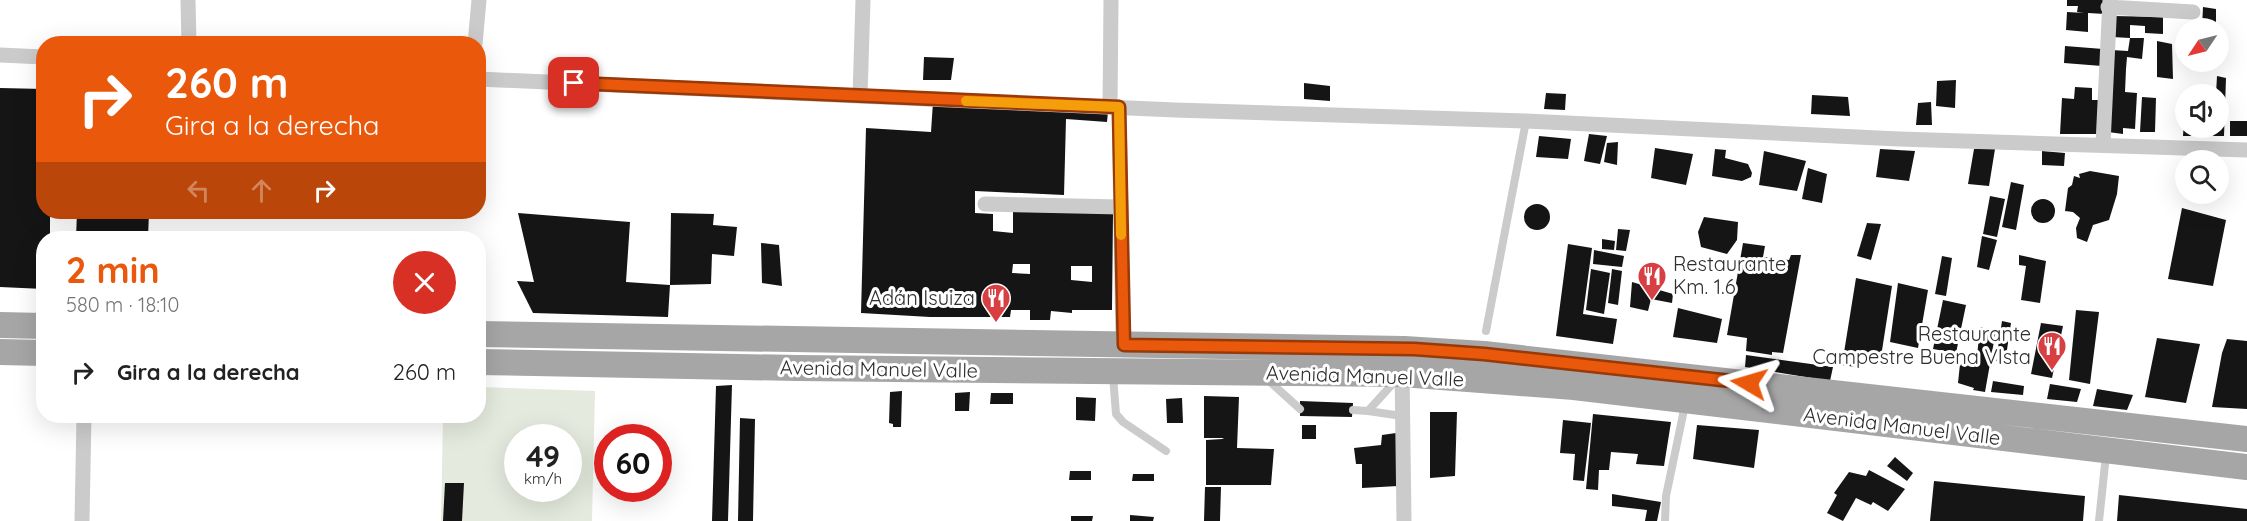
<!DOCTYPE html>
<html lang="es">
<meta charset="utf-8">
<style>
body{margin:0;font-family:Quicksand,sans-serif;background:#f6f6f6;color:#222;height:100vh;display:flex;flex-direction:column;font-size:22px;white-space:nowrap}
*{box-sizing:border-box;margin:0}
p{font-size:20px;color:#767676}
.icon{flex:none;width:33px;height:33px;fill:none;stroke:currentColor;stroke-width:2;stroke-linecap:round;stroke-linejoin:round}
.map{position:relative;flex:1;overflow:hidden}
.side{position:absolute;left:36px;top:231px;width:450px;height:192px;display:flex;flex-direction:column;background:#fff;border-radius:24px;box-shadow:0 6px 24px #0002}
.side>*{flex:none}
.top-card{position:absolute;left:36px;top:36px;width:450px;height:183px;border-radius:24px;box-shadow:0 6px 24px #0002;background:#ea580c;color:#fff;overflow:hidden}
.needle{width:39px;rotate:235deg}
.buttons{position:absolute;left:2175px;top:18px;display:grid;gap:12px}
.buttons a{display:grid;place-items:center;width:54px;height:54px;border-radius:50%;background:#fff;box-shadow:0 6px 24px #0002;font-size:30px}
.speed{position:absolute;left:504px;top:424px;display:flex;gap:12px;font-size:30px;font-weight:700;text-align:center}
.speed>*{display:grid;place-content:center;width:78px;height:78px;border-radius:50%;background:#fff;box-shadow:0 6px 24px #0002;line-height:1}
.speed small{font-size:15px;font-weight:400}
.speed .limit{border:9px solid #d22;background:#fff;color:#111}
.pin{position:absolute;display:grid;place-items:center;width:51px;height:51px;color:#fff;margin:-26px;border-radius:12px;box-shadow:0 3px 9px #0006}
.me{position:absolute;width:66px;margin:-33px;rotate:277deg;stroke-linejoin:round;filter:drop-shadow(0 0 4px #0008)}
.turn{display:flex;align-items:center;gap:21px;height:126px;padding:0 30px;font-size:27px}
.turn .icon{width:78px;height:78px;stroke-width:2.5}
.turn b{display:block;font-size:42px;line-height:51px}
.lanes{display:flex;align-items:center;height:57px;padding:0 30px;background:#0003;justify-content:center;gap:30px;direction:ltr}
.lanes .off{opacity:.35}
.round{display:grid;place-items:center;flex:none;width:63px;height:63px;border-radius:32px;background:#f6f6f6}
.overview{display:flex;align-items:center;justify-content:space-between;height:102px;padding:0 30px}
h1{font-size:36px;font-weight:700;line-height:45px;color:#ea580c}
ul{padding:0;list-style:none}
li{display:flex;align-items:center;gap:18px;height:78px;padding:0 30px}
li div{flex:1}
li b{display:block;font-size:22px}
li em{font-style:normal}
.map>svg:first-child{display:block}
.green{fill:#e4eadd;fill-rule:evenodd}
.building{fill:#151515;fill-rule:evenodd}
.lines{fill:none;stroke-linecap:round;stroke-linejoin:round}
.service{stroke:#cbcbcb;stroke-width:8}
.minor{stroke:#cbcbcb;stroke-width:15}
.primary{stroke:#a6a6a6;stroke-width:26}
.route-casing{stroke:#983908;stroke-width:15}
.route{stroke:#ea580c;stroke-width:10}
.slow{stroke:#f59e0b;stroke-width:10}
.labels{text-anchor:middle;stroke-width:6;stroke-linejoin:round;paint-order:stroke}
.poi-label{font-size:20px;fill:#2e2e2e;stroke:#fff;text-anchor:end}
.street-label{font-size:20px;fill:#2e2e2e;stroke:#fff}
</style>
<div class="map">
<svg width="2247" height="521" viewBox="0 0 2247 521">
<rect width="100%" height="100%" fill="#fff"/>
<path class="green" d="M479,387L595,391L592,521H441L443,416H478ZM518,438H568V489H518Z"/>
<path class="building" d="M2067,0H2106L2105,14L2088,13V32L2066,30L2067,12L2084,13L2077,12L2078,6H2067Z
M2203,7L2216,9V28H2202Z
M2113,16L2163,17V34L2145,33V26L2130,25V38L2112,37Z
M2130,38H2144L2142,59L2127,57L2126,69L2125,92L2137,93L2135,129L2123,128V134L2108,132L2111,50L2128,51Z
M2157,41L2172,44L2173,79L2157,77Z
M2065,46L2103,49L2102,66L2064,63Z
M924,57L954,58L951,80H923Z
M2217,76L2226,78L2224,136H2213L2214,128H2218V94H2216Z
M1956,80L1955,108L1936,106L1937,81Z
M1304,83L1330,86V101L1304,99Z
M2075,87L2092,88V100H2100L2098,134H2060L2062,98L2074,99Z
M0,88L44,89V212H50V238H44V289L0,287Z
M1546,93L1566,94L1565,110L1544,109Z
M1812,95L1848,97L1850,116L1811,114Z
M2142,97L2156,98L2155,132H2140Z
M933,102L1108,112L1107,122L1066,119L1064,195L975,191V213L993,214V231L1013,233V212H1090L1113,214L1112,310H1072V313L1051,311L1050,320H1030V310H1011L1010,317H930L861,313L866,128L931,132ZM1013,264H1030V274L1012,273ZM1071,266H1092V282L1071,280Z
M1931,102L1932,125H1916L1918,103Z
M2184,120H2186V128H2199V136H2183Z
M2230,121H2247V136H2230Z
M1589,134L1607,136L1600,164L1584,161Z
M1539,136L1571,139L1568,159L1536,157Z
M1618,142L1617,165L1604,162L1607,143Z
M1655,148L1693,154L1686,185L1651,178Z
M1715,149L1726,150L1725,158L1748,164L1752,173L1751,177L1742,181L1712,176Z
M1880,149L1915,151L1909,181L1876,177Z
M1974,149H1995L1989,186L1968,184Z
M1764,151L1806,161L1797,191L1759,185Z
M2042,151L2065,153L2064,166L2042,165Z
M1808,168L1827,174L1822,203L1802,199Z
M2090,171L2119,176L2117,194L2109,220L2093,225L2087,242L2077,238L2076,228L2080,218L2073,212L2065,211L2068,188L2072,185L2074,176L2080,178L2079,174Z
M2011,182L2024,185L2016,230L2002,227Z
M1990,196L2005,199L1997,237L1983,234Z
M2031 211a12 12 0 1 1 24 0a12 12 0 1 1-24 0Z
M1524 217a13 13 0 1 1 26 0a13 13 0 1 1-26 0Z
M2182,208L2226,220L2213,286L2168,279Z
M77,212H149L148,238H76Z
M518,213L630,222L626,282L670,285L671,213L714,214L713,225L737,227L734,256L712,254L711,284L670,285L668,317L533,313L517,281L534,282Z
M1704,217L1738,222L1737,240L1727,254L1701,247L1698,232Z
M1867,223L1881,224L1871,260L1857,256Z
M1618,229L1630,230L1626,251L1616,250Z
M1982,236L1997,240L1989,270L1977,267Z
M1602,239L1615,241L1614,250L1602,249Z
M761,243L779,245L782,286L762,283Z
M1743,243L1765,246L1763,257L1789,260L1791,255H1801L1783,353L1772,352V355L1746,351L1747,338L1727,335Z
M1568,244L1592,248L1583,314L1617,319L1613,344L1556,336Z
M1594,250L1624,256L1622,267L1593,264Z
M2019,255L2046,261L2040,303L2021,300L2026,266L2019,265Z
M1942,256L1952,258L1946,296L1935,294Z
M1591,269L1610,273L1604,314L1586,310Z
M1612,269L1622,271L1618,305L1608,303Z
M1856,278L1892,286L1881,357L1861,352L1856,367L1842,365Z
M1632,282L1673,294L1672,303L1651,299L1648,311L1630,307Z
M1898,283L1928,290L1918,348L1890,342Z
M1943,300L1966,305L1956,353L1933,349Z
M1678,308L1722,319L1717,343L1673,337Z
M2076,310L2099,312L2090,384L2069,380Z
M2002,321L2011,323L2005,363L1996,361Z
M2041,323L2063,326L2052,378L2031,374Z
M1980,327L1996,330L1985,392L1973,390L1974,388L1958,383L1960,364L1976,366Z
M2157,338L2200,344L2186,403L2145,397Z
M2227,339L2247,341V409L2212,407L2222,353Z
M1746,355L1833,367L1830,381L1745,367Z
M1993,381L2024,386L2023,395L1991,392Z
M2050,384L2081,389L2077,402L2047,399Z
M732,385L728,521H712L716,386Z
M2097,389L2133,395L2127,410L2093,406Z
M902,391L901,427H893V424L889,423L890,392Z
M970,392L969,411H955V393Z
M991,393H1013V404H990Z
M1204,396L1239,397L1237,448L1274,449L1271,485H1206V440L1222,439L1224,438H1204Z
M1076,397L1096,398L1095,421L1076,420Z
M1182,398L1183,423H1167L1166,399Z
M1300,401L1353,403L1352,417L1300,416Z
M1430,412H1457L1455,476L1430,478Z
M1593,414L1671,422L1664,466L1636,464L1638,454L1611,452L1609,470H1599L1598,490L1586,489Z
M740,418L755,419L753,521H738Z
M1563,420L1591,423L1584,481L1573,480L1575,454L1560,453Z
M1302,425H1316V439H1302Z
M1697,425L1759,430L1754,468L1693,459Z
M1396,433L1398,486L1362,488V464H1356L1354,448L1381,445L1382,435Z
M1895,457L1913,473L1907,481L1887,466Z
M1869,470L1905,489L1888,511L1873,502L1871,505L1856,498L1843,521L1827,513L1837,495L1834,493L1849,472L1866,476Z
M1070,471H1091V480H1069Z
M1133,474H1154V481H1132Z
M1934,481L2085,496L2083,521H1930Z
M445,483H464L462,521H443Z
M1205,487H1221L1220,521H1204Z
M1612,494L1661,502L1657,521H1645L1647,510L1612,506Z
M2119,495L2247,509V521H2117Z
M1130,515L1154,517L1153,521H1130Z
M1071,516H1093L1092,521H1071Z"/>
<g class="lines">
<path class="service" d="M1486,331L1526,121
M1113,376L1116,414L1123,422L1166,451
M1268,380L1300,409
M1353,410L1368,411L1397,379
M1368,411L1402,416
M1665,521L1666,496L1685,405
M2099,521L2106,455"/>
<path class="minor" d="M188,0L189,44
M2108,7L2193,12
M475,44L479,0
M0,55L44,57
M478,79L1175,110L1526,121L1899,139L2247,150
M860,96L863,0
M1110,107L1111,0
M1119,107L1123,344
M2103,144L2110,0
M985,204L1121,207
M1402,368L1404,521
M82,521L84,416"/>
<path class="primary" d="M0,325L44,326
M478,334L1404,349L1484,354L2247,439
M0,352L44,353
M478,362L797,368L1402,374L1574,387L2247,467"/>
</g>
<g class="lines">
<g class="route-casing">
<path id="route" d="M574,83L1119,107L1124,345L1414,349L1484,354L1749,383"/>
</g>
<use href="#route" class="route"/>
<path class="slow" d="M966,101L1119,107L1121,235"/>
</g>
<defs>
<g id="restaurant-pin" transform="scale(1.5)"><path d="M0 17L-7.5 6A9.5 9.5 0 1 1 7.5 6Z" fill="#d73f42" stroke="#fff"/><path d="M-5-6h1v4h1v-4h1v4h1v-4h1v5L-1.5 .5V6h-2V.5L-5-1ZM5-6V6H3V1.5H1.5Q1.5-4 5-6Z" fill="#fff"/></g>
</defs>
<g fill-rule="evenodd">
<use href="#restaurant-pin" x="1652" y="276"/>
<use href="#restaurant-pin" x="996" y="298"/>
<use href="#restaurant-pin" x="2052" y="346"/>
</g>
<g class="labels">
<g class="poi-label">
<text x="1673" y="271" text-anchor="start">Restaurante<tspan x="1673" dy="23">Km. 1.6</tspan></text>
<text x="975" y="305">Adán Isuiza</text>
<text x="2031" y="341">Restaurante<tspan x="2031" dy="23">Campestre Buena VIsta</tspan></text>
</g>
<g class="street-label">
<text transform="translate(879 369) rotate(1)" y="7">Avenida Manuel Valle</text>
<text transform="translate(1365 376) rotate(2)" y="7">Avenida Manuel Valle</text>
<text transform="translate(1902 426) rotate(7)" y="7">Avenida Manuel Valle</text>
</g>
</g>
</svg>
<div class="buttons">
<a><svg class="needle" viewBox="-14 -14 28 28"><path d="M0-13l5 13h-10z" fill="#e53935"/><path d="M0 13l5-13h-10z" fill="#767676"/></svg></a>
<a><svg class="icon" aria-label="sound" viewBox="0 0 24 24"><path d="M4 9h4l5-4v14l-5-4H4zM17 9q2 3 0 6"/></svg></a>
<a><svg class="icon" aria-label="search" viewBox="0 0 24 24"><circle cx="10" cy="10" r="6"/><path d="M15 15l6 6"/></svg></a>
</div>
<div class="speed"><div>49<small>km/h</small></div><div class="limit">60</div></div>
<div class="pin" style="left:574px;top:83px;background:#d93025"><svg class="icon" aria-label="arrive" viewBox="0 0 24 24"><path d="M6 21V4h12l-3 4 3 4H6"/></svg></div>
<svg class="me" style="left:1749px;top:383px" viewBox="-20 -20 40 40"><path d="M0-17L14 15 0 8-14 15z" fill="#ea580c" stroke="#fff" stroke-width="4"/></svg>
<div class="top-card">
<div class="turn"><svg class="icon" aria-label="right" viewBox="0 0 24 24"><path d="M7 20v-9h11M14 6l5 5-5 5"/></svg><div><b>260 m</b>Gira a la derecha</div></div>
<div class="lanes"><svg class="icon off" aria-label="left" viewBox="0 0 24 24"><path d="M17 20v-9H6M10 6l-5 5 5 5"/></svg><svg class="icon off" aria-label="ahead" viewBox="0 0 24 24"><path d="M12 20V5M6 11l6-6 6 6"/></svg><svg class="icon" aria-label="right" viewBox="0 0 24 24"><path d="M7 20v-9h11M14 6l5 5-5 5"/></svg></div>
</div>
<section class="side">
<div class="overview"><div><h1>2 min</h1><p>580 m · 18:10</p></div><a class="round" style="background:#d93025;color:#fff"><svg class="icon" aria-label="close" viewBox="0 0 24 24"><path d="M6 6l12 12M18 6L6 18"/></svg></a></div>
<ul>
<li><svg class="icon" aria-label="right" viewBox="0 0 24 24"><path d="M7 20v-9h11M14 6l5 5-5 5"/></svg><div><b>Gira a la derecha</b></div><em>260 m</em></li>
</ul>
</section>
</div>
